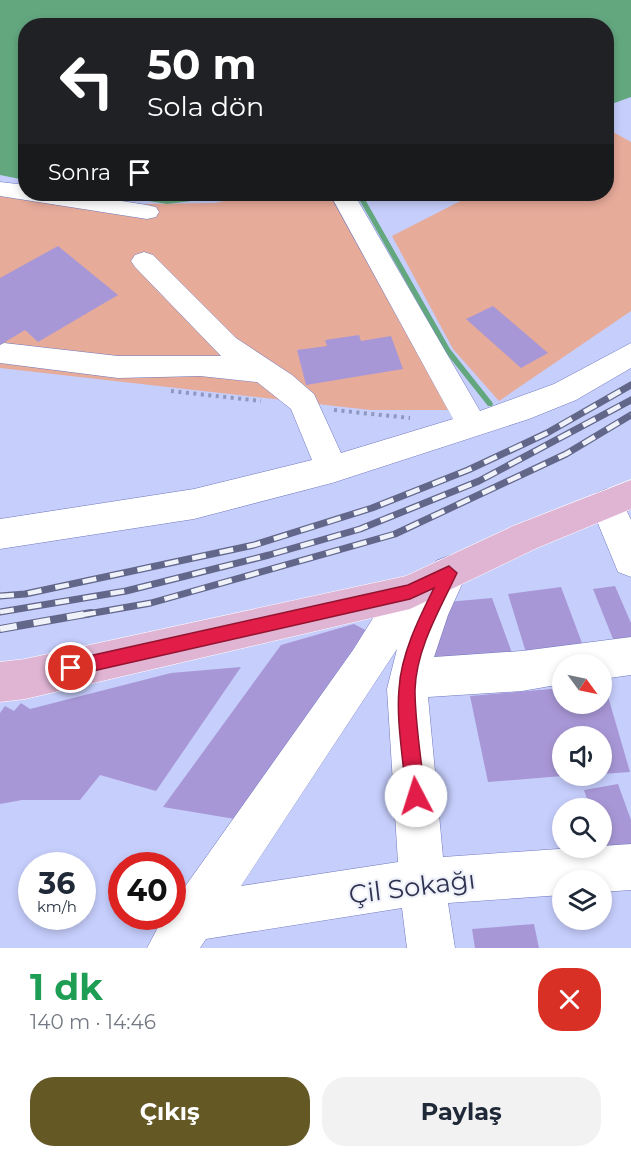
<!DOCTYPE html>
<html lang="tr">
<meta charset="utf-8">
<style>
body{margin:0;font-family:Montserrat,sans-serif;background:#f2f2f3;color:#1f2937;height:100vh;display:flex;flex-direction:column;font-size:22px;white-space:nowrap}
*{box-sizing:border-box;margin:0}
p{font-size:20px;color:#747a83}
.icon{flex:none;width:33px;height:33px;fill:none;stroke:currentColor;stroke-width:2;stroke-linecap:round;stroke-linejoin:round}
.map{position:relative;height:948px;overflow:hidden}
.panel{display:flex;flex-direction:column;background:#fff;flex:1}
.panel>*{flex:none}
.banner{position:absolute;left:18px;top:18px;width:596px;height:183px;border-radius:24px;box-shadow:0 3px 9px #0003;background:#202124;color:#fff;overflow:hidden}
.needle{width:39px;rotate:123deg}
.fabs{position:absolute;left:552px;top:654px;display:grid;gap:12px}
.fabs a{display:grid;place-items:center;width:60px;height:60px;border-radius:50%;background:#fff;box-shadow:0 3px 9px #0003;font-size:30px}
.speed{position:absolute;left:18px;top:852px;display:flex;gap:12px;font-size:30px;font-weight:700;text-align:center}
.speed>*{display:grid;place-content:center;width:78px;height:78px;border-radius:50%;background:#fff;box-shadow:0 3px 9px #0003;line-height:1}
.speed small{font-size:15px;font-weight:400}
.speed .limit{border:9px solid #d22;background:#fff;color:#111}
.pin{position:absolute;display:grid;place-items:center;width:51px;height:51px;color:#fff;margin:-26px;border:3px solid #fff;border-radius:50%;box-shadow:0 2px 6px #0007}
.me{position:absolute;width:66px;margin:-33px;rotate:355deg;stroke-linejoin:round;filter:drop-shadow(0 0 4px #0008)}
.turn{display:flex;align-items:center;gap:21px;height:126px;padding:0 30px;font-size:27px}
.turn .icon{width:78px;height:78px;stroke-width:2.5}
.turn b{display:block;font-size:42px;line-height:51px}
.then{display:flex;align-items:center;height:57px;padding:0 30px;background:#0003;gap:12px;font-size:22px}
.round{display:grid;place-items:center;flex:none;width:63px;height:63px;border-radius:24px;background:#f2f2f3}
.summary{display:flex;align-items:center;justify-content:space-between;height:102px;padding:0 30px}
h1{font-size:36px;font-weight:700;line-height:45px;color:#1e9e55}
.action{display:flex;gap:12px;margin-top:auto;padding:12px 30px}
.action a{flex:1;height:69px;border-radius:24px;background:#645825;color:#fff;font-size:24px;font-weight:700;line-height:69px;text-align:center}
.action a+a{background:#f2f2f3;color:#1f2937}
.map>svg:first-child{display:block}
.green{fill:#e7ab9a}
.water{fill:#63a77f}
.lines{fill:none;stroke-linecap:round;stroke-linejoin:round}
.stream{fill:#63a77f;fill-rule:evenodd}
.building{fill:#a897d6}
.minor-casing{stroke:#6f78be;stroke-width:1}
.major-casing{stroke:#fff;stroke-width:1}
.path{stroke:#9097bf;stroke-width:4;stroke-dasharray:3 4.5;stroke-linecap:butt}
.minor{fill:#fff;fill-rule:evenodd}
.major{fill:#e0b5d4;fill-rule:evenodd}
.rail-far1-casing{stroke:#62678a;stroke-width:7}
.rail-casing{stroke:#62678a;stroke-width:8}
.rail-far1{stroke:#f0f2f9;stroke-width:4.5;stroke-dasharray:14;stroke-linecap:butt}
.rail{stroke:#f0f2f9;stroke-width:6;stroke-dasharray:17;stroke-linecap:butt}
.route{fill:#e11d48;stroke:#92132f;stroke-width:1.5}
.labels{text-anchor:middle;stroke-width:4.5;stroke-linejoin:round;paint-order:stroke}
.near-street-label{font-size:26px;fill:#2f3351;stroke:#f0f2f9}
</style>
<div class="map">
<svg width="631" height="948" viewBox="0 0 631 948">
<rect width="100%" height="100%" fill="#c6cefc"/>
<path class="green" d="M606,128L631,142V311L499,401L453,349L392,236L474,194H606Z
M0,184L26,194H73L136,204L215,203L255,194H332L448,410H370L0,368Z"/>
<path class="water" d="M0,0H631V97L606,106V26H26L25,180L0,175Z
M106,194H250L167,204Z"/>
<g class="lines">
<path class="stream" d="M356,194H362L450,349L492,402L493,404L492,406H488L446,353Z"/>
</g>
<path class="building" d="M58,246L118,295L38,342L25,330L0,345V278Z
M493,306L548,353L521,368L466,319Z
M359,335L361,341L391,336L403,369L306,385L297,350L327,346L325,340Z
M615,586L631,623V641L615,644L593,589Z
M561,587L585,651L528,659L508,594Z
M492,598L516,664L422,676L447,602Z
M354,624L367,631L235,819L163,807L281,645Z
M241,667L156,791L100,775L80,800H22L0,804V713L5,706L14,711L21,703L30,709L171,673Z
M602,686H605L630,772L602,774V736H562V776L488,782L470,696L562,688V704H602Z
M618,784L631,820V859L608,862L602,842V808H590L584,790Z
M534,924L539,948H475L472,929Z"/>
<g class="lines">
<g class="minor-casing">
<path id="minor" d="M0,182L26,185V194H77L147,205L156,207L159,212L156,217L147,219L0,196Z
M330,194H354L480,411L554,384L631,343V368L576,400L529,419L332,483L194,519L0,549V519L194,489L312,460L291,409L257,382L200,376L118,378L0,363V345L4,343L118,356H221L135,267L131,261L135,255L144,252L153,255L236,338L292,375L314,394L341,453L453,419Z
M607,489L619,494L631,520V577L618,572L590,504L595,494Z
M449,556L462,561L467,573L448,615L434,657L522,651L631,637V675L602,679V664H562V684L522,691L428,697L443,857L631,844V890L602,892V880H562V895L448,903L455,948H407L402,908L206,939L200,948H147L164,916H172V905L353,650L397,580L410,575L423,580L425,583L436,561ZM397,649L387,689L398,862L241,886Z"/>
</g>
<g class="major-casing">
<path id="major" d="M631,480V509L537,548L410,609L25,699L0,702V662L25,659L406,576L513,526Z"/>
</g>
<path class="path" d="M171,391L261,401
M334,410L410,418"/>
<use href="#minor" class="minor"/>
<use href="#major" class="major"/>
<g class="rail-far1-casing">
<path id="rail-far1" d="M0,596L25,594L254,545L372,508L468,470L547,433L631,385
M0,612L126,591L269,555L360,529L479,481L631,400
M82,615L151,603L395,534L566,454L631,415"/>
</g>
<g class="rail-casing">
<path id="rail" d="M0,629L91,613"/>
</g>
<use href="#rail-far1" class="rail-far1"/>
<use href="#rail" class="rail"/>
</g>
<path class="route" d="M449,566L457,573C440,609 416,649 415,690C415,725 422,762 425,796L422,803L416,806L409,803L406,796C404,763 396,722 399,689C401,654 419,618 434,588L410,599L71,676L65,674L63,668L65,663L71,660L408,585Z"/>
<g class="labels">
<g class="near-street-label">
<text transform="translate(412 887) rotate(-7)" y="9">Çil Sokağı</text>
</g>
</g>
</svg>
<div class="fabs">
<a><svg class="needle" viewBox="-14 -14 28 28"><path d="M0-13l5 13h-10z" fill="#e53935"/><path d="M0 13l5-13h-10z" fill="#747a83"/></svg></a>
<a><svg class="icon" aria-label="sound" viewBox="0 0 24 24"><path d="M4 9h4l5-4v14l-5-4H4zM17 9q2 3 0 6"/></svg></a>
<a><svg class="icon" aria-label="search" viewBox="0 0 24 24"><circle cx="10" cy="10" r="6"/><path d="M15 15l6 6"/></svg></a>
<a><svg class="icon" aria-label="layers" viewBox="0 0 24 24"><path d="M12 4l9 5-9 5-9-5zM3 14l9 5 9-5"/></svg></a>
</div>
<div class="speed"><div>36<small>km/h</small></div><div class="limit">40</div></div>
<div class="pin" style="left:71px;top:668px;background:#d93025"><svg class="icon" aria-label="arrive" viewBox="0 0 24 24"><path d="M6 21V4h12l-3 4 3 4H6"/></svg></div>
<svg class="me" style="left:416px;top:796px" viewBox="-20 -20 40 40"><circle r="19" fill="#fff"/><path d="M0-13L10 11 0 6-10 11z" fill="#e11d48"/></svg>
<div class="banner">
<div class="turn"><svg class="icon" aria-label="left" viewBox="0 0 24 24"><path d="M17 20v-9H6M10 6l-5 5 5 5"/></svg><div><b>50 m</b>Sola dön</div></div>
<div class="then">Sonra<svg class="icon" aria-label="arrive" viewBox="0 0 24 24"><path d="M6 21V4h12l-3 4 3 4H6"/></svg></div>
</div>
</div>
<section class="panel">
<div class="summary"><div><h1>1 dk</h1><p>140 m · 14:46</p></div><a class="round" style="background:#d93025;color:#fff"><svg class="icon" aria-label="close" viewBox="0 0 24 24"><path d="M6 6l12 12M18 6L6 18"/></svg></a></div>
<div class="action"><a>Çıkış</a><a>Paylaş</a></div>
</section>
